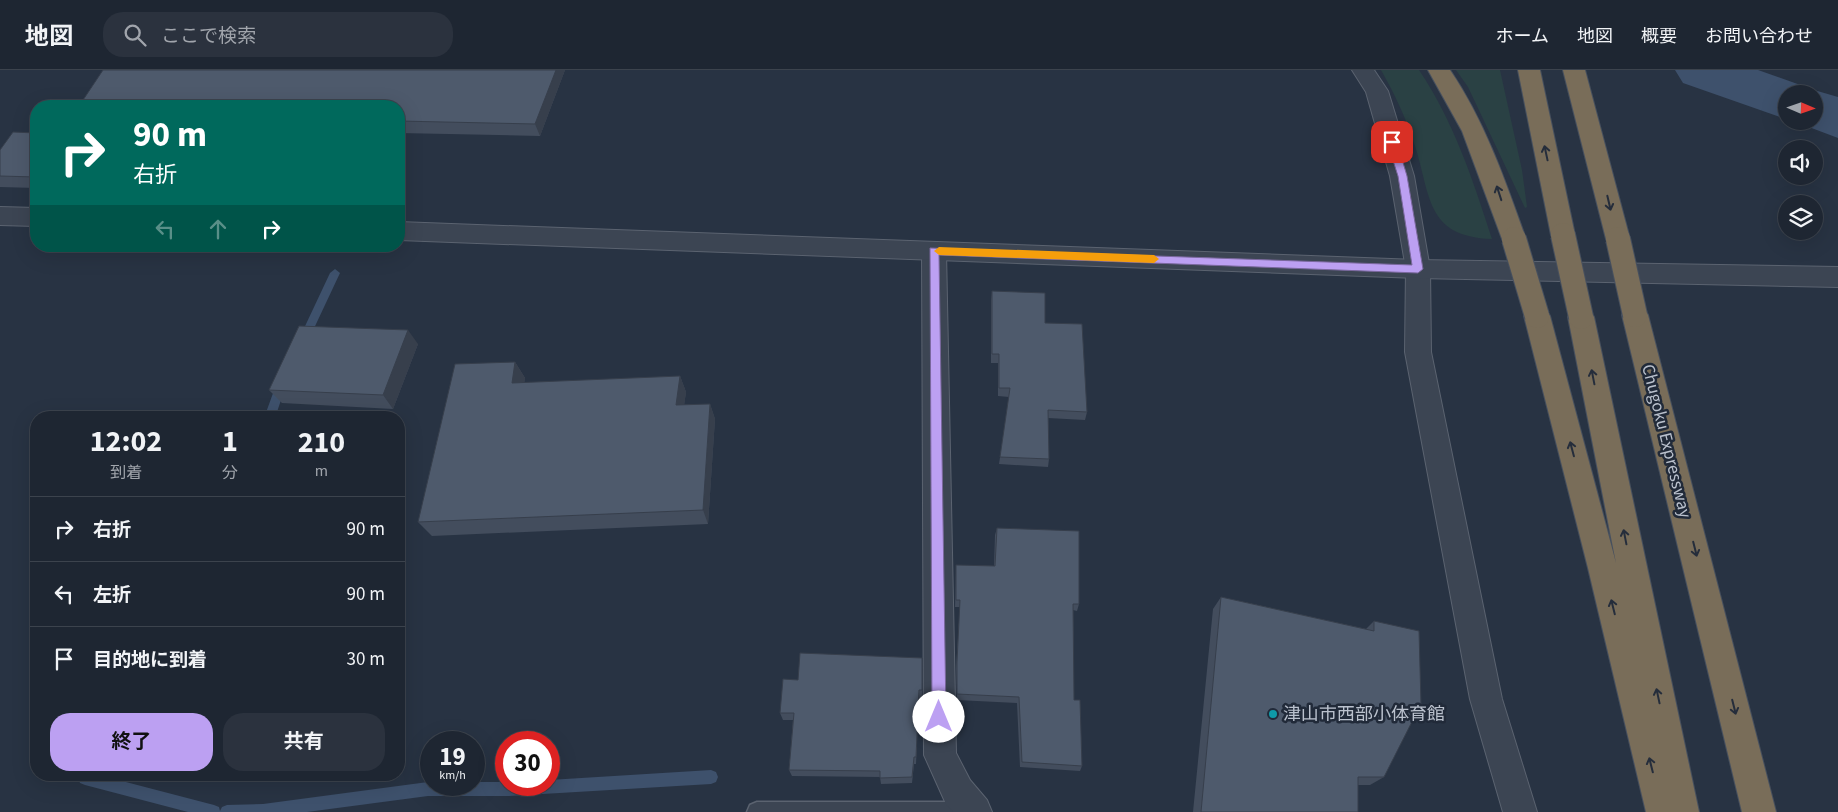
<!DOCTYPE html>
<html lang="ja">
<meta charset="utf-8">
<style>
body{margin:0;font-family:"Source Sans 3","Noto Sans JP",sans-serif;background:#2b323e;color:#f1f3f6;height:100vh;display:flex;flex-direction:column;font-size:19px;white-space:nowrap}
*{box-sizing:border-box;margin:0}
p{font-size:16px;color:#a1a5ac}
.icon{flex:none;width:28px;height:28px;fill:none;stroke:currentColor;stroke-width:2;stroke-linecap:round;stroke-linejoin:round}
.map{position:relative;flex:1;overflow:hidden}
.sheet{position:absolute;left:30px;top:341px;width:375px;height:370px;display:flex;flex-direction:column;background:#1e2632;border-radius:20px;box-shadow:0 5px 20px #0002,0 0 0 1px #3c434d}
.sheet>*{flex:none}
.hud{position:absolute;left:30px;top:30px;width:375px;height:152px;border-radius:20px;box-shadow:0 5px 20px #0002,0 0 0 1px #3c434d;background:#00695c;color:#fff;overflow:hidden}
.needle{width:32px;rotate:92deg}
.tools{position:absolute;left:1778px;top:15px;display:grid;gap:10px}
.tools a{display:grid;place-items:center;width:45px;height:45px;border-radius:50%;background:#1e2632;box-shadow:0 5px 20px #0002,0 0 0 1px #3c434d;font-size:25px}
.speed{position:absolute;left:420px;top:661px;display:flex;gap:10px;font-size:25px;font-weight:700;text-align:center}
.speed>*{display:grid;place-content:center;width:65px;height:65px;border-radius:50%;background:#1e2632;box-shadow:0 5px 20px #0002,0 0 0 1px #3c434d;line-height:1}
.speed small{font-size:12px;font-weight:400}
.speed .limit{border:8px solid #d22;background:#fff;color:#111}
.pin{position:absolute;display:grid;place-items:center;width:42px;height:42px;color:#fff;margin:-21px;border-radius:10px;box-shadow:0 2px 8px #0006}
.me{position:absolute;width:55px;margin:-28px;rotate:0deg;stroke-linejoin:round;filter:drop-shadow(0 0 4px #0008)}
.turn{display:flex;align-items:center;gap:18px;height:105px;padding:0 20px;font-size:22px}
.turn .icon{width:65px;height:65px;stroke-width:2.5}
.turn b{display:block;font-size:35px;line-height:42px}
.lanes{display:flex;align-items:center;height:48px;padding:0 20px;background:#0003;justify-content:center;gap:25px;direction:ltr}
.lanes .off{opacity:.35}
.eta{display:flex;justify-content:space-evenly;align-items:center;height:85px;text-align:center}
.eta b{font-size:30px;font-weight:700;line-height:35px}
.primary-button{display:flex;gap:10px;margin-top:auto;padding:10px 20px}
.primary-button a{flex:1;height:58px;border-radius:20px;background:#bca0f2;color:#111;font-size:20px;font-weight:700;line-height:58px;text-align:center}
.primary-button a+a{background:#2b323e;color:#f1f3f6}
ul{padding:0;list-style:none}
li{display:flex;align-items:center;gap:15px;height:65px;padding:0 20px;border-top:1px solid #3c434d}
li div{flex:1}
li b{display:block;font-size:19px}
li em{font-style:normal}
header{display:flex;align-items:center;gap:30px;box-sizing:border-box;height:70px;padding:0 25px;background:#1e2632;border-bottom:1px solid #3c434d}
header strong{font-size:24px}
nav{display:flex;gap:28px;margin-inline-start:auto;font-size:18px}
.search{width:350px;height:45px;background:#2b323e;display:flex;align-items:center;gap:12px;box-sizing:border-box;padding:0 18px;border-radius:20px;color:#a1a5ac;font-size:19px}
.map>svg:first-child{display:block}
.green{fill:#2a4144}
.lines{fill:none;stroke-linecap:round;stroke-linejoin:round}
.stream{fill:#3e516c;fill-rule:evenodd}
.river{fill:#3e516c;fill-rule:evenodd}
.service-casing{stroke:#5b6370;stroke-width:3}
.minor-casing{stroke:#5b6370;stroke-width:2}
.tertiary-casing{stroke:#5b6370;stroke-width:2}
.motorway-casing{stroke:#47505e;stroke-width:2}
.service{fill:#3c4553;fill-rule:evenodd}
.minor{fill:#3c4553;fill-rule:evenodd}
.tertiary{fill:#3c4553;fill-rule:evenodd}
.motorway{fill:#796d59;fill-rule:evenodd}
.motorway-bridge-casing{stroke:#47505e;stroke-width:26;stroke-linecap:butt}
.motorway-bridge{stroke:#796d59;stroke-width:24}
.wall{fill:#434d5d}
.shaded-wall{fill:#373f4c}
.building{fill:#4e5a6c;stroke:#373f4c}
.oneway{stroke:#252d3b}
.route{fill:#bca0f2;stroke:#7a689d}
.slow{fill:#f59e0b}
.culture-dot{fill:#0f9aa8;stroke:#212a39;stroke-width:2}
.labels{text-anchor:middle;stroke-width:5;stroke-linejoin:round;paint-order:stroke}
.street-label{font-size:18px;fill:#bac1cd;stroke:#212a39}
.poi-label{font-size:18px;fill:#bac1cd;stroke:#212a39;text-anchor:start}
</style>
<header>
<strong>地図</strong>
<div class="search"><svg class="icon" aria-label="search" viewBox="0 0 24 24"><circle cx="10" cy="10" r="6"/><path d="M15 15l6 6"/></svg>ここで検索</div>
<nav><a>ホーム</a><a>地図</a><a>概要</a><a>お問い合わせ</a></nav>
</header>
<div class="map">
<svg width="1838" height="742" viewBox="0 0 1838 742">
<rect width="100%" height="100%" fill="#283343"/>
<path class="green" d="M1381,0H1419C1454,52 1473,110 1492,169C1424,167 1431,123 1414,73C1406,48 1394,23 1381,0Z
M1456,0H1500L1522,100L1527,137L1525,138L1468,17Z"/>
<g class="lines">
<path class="stream" d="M335,199L340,203L309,269L304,273L300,272L299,269L330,203Z
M281,310L285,312L286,315L275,348H264L276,315L277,312Z
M711,700L716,702L718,707L716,712L711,714L509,726H428L307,742H188L85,715L80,713L78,708L79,705H99L214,735L219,737L220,741L222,737L227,735L263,734L428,712H431V715H474V712H506V715H549V710Z"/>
<path class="river" d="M1675,0H1758L1806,17L1809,21L1814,20L1838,27V68L1793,51H1814V24H1786V49L1683,13Z"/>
<g class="service-casing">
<path id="service" d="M757,732H954L961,735L964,742H747L750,735Z"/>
</g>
<g class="minor-casing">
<path id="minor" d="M1352,0H1374L1388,21L1414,106L1430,199L1431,282L1502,629L1537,742H1503L1470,629L1405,282L1406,199L1390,106L1366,22Z
M934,172L943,174L946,181L956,683L970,710L987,730L992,742H953L946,734L924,685L922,181L925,174Z"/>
</g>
<g class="tertiary-casing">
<path id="tertiary" d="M0,137L36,138V156L0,155Z
M399,152L1418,190L1838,197V217L1418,208L399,170Z"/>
</g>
<g class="motorway-casing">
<path id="motorway" d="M1428,0H1450C1485,52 1505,110 1526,169L1523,175L1514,178L1505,175L1502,169L1462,61Z
M1518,0H1540L1575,165L1572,171L1563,174L1554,171L1551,165Z
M1563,0H1585L1630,169L1627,175L1618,178L1609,175L1606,169Z
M1635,235L1644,238L1648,245L1776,742H1742L1622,245L1626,238Z
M1537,236L1546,239L1550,246L1616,493L1568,247L1572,240L1581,237L1590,240L1594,247L1699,742H1646L1588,498L1524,246L1528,239Z"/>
</g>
<use href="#service" class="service"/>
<use href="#minor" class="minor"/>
<use href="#tertiary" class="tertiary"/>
<use href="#motorway" class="motorway"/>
<g class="motorway-bridge-casing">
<path id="motorway-bridge" d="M1563,165L1581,247
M1514,169L1537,246
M1618,169L1635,245"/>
</g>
<use href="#motorway-bridge" class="motorway-bridge"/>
</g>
<path class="wall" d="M103,0H565L540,66L399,63V36Z
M36,63V118L0,117V80Z
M992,221L1045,253L1087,342L1085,350L1048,348L1049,389L1048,397L999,394L1009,327L998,326V293H991V230Z
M418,274L393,339L282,333L269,320Z
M515,292L525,308L524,313L680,306L686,322L684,335L710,334L715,349L708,454L432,466L418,452Z
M997,458L1079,534L1077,541L1073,540L1074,630L1082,696L1080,701L1020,697L1017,633L957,630L956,598L960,537H955L956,495L994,496L995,465Z
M1221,527L1366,559L1374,551L1384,707L1370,715H1358V742H1193L1213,539Z
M922,588V628H919L916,694H914L912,713L881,714L880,707L792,706L789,700L793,650H783L780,643L798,610Z"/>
<path class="shaded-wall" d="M556,0H565L540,66L535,54Z
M408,260L418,274L393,339L383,325Z
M515,292L525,308L522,329L512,313Z
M680,306L686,322L682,351L676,335Z
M710,334L715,349L708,454L703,440Z"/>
<path class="building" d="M103,0H556L535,54L399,51V36H79Z
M13,62L36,63V107L0,106V80Z
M992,221L1045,223V253L1082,254L1087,342L1048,340L1049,389L1000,387L1010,318H999V284H992Z
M299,256L408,260L383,325L269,320Z
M515,292L512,313L680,306L676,335L710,334L703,440L418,452L455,294Z
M997,458L1079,461V534H1073L1074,630H1080L1082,696L1022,692L1019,627L957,624V592L960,530H956V495L995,496Z
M1221,527L1374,561V551L1419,561L1421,634L1384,707H1358V742H1201Z
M800,583L922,588V620H919L916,687H914L912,707L880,708V701L789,700L794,643H780L783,609L798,610Z"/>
<defs><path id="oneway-shaft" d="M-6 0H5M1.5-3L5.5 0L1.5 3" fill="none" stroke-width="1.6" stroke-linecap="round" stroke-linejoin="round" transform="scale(1.25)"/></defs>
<g class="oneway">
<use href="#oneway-shaft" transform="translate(1546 83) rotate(-102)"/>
<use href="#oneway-shaft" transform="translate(1499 123) rotate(-108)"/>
<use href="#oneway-shaft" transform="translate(1609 133) rotate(77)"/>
<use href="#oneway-shaft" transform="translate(1593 307) rotate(-101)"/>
<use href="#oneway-shaft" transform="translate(1572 379) rotate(-105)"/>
<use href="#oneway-shaft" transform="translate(1625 467) rotate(-101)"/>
<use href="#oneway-shaft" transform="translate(1695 479) rotate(76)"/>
<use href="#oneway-shaft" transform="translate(1613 537) rotate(-104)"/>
<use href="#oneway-shaft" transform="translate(1658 626) rotate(-102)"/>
<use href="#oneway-shaft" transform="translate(1734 637) rotate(76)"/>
<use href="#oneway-shaft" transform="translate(1651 695) rotate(-104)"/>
</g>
<path class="route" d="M1392,69L1397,72L1407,106L1423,199L1418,203L939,185L946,647L944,651L939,653L934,651L932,647L930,178L1412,195L1398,106L1387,72Z"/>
<path class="slow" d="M939,177L1154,185L1159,189L1154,193L939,185L934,181Z"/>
<circle class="culture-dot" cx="1273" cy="644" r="5"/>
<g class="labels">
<g class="street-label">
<text transform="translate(1667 371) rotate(76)" y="6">Chugoku Expressway</text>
</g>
<g class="poi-label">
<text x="1283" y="650">津山市西部小体育館</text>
</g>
</g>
</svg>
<div class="tools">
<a><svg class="needle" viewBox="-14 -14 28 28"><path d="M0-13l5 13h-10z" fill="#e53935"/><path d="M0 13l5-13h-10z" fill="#a1a5ac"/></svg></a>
<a><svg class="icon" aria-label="sound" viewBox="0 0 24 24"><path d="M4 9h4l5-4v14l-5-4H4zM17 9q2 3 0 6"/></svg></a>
<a><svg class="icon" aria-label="layers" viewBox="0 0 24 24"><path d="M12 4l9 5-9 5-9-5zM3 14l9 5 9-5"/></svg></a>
</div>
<div class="speed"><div>19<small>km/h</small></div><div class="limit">30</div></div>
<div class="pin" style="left:1392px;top:72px;background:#d93025"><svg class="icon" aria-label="arrive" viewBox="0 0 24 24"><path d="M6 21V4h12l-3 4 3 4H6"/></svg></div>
<svg class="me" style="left:939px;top:647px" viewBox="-20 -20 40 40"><circle r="19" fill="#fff"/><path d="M0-13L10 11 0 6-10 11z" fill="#bca0f2"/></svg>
<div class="hud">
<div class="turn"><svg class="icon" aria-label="right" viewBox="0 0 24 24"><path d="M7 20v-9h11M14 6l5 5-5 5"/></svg><div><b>90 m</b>右折</div></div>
<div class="lanes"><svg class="icon off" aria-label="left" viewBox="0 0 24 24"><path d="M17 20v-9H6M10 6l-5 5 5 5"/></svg><svg class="icon off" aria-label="ahead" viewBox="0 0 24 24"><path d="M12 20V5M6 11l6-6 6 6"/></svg><svg class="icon" aria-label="right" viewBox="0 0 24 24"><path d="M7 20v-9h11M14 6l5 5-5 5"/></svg></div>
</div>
<section class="sheet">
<div class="eta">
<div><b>12:02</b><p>到着</p></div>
<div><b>1</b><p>分</p></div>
<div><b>210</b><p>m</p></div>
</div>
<ul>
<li><svg class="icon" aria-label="right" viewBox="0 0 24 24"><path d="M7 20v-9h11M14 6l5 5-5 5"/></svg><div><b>右折</b></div><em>90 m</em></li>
<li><svg class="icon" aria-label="left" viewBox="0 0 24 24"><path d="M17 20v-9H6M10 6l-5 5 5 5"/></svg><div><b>左折</b></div><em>90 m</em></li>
<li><svg class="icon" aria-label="arrive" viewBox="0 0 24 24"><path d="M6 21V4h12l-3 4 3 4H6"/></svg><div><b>目的地に到着</b></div><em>30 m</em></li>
</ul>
<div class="primary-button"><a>終了</a><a>共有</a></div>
</section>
</div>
